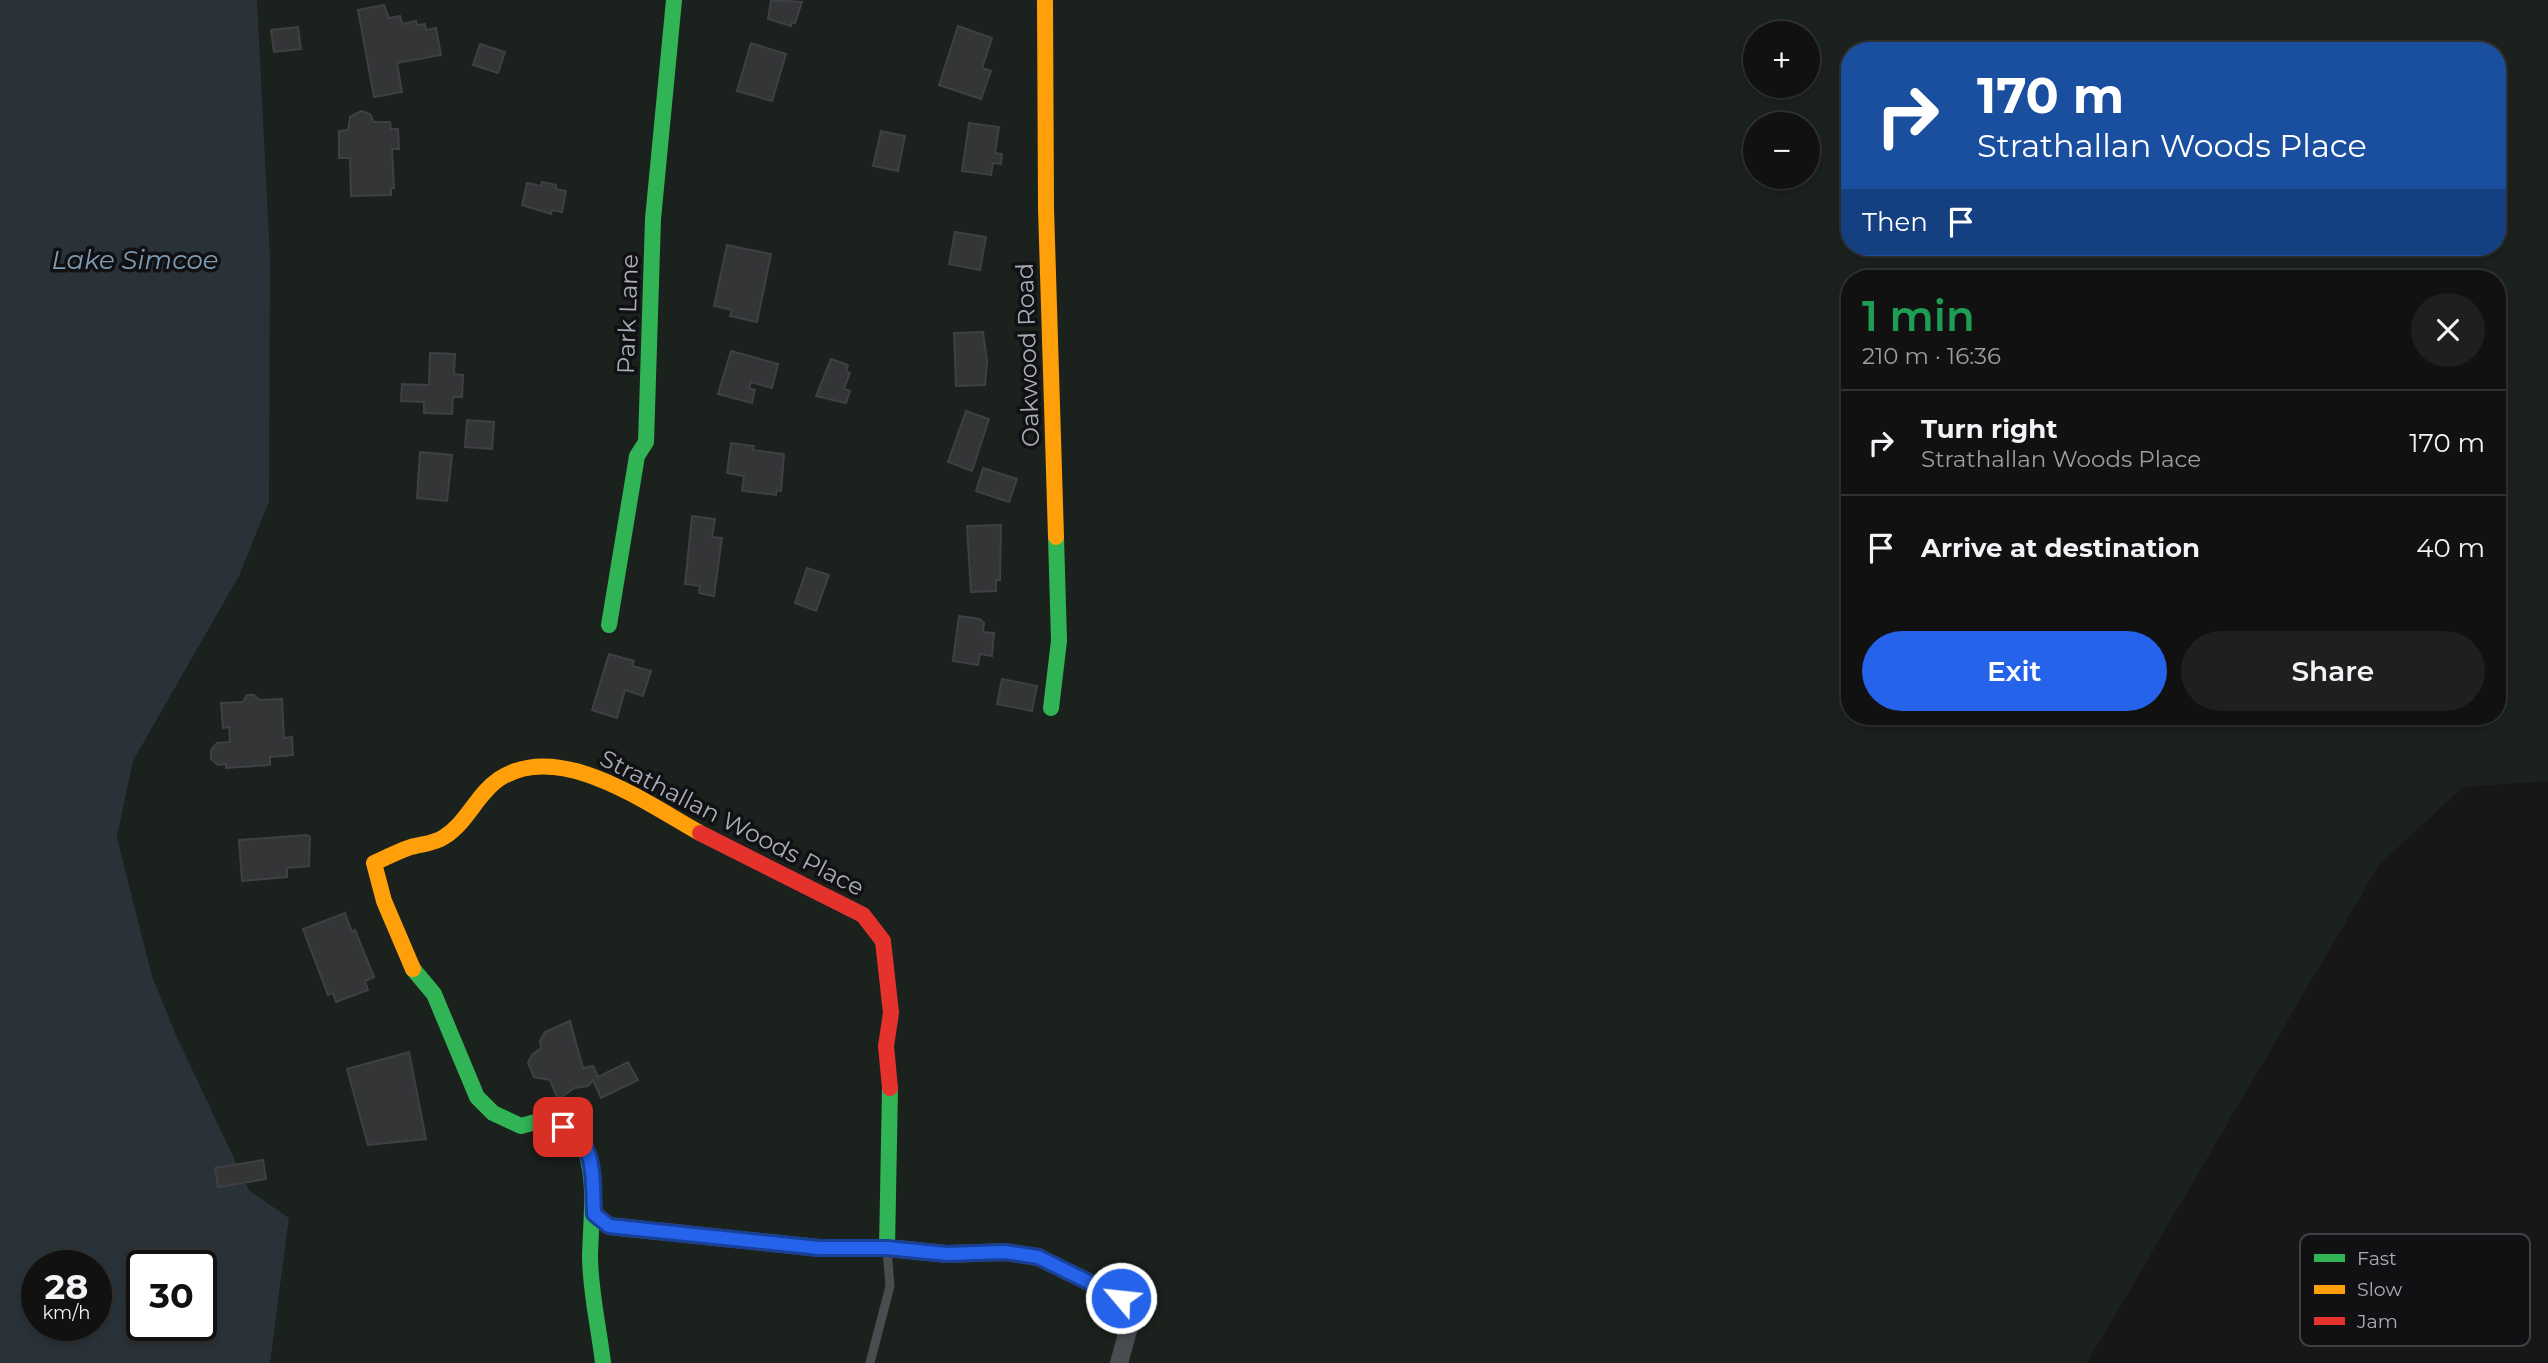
<!DOCTYPE html>
<meta charset="utf-8">
<style>
body{margin:0;font-family:Montserrat,sans-serif;background:#1e1f1f;color:#f1f3f6;height:100vh;display:flex;flex-direction:column;font-size:26px;white-space:nowrap}
*{box-sizing:border-box;margin:0}
p{font-size:23px;color:#9c9d9f}
.icon{flex:none;width:38px;height:38px;fill:none;stroke:currentColor;stroke-width:2;stroke-linecap:round;stroke-linejoin:round}
.map{position:relative;flex:1;overflow:hidden}
.details{position:absolute;left:1841px;top:270px;width:665px;height:455px;display:flex;flex-direction:column;background:#111;border-radius:28px;box-shadow:0 4px 10px #0003,0 0 0 2px #303131}
.details>*{flex:none}
.hud{position:absolute;left:1841px;top:42px;width:665px;height:214px;border-radius:28px;box-shadow:0 4px 10px #0003,0 0 0 2px #303131;background:#1a4fa0;color:#fff;overflow:hidden}
.tools{position:absolute;left:1743px;top:21px;display:grid;gap:14px}
.tools a{display:grid;place-items:center;width:77px;height:77px;border-radius:50%;background:#111;box-shadow:0 4px 10px #0003,0 0 0 2px #303131;font-size:35px}
.speed{position:absolute;left:21px;top:1250px;display:flex;gap:14px;font-size:35px;font-weight:700;text-align:center}
.speed>*{display:grid;place-content:center;width:91px;height:91px;border-radius:50%;background:#111;box-shadow:0 4px 10px #0003,0 0 0 2px #303131;line-height:1}
.speed small{font-size:18px;font-weight:400}
.speed .limit{border:4px solid #111;border-radius:10px;background:#fff;color:#111}
.pin{position:absolute;display:grid;place-items:center;width:60px;height:60px;color:#fff;margin:-30px;border-radius:14px;box-shadow:0 4px 10px #0006}
.me{position:absolute;width:77px;margin:-38px;rotate:298deg;stroke-linejoin:round;filter:drop-shadow(0 0 5px #0008)}
.turn{display:flex;align-items:center;gap:24px;height:147px;padding:0 21px;font-size:32px}
.turn .icon{width:91px;height:91px;stroke-width:2.5}
.turn b{display:block;font-size:49px;line-height:60px}
.then{display:flex;align-items:center;height:66px;padding:0 21px;background:#0003;gap:14px;font-size:26px}
.round{display:grid;place-items:center;flex:none;width:74px;height:74px;border-radius:37px;background:#1e1f1f}
.head{display:flex;align-items:center;justify-content:space-between;height:119px;padding:0 21px}
h1{font-size:42px;font-weight:600;line-height:52px;color:#1e9e55}
.button{display:flex;gap:14px;margin-top:auto;padding:14px 21px}
.button a{flex:1;height:80px;border-radius:42px;background:#2563eb;color:#fff;font-size:28px;font-weight:600;line-height:80px;text-align:center}
.button a+a{background:#1e1f1f;color:#f1f3f6}
ul{padding:0;list-style:none}
li{display:flex;align-items:center;gap:21px;height:105px;padding:0 21px;border-top:2px solid #303131}
li div{flex:1}
li b{display:block;font-size:26px}
li em{font-style:normal}
.map>svg:first-child{display:block}
.green{fill:#1b211c;fill-rule:evenodd}
.water{fill:#2a3239;fill-rule:evenodd}
.building{fill:#343537;stroke:#3f4043;stroke-width:2}
.lines{fill:none;stroke-linecap:round;stroke-linejoin:round}
.lane{stroke:#4b4c50;stroke-width:9}
.street{stroke:#4b4c50;stroke-width:18}
.fast{stroke:#30b455;stroke-width:16}
.slow{stroke:#ff9f0a;stroke-width:16}
.jam{stroke:#e5322d;stroke-width:16}
.route-casing{stroke:#184099;stroke-width:18}
.route{stroke:#2563eb;stroke-width:12}
.labels{text-anchor:middle;stroke-width:7;stroke-linejoin:round;paint-order:stroke}
.street-label{font-size:24px;fill:#a8adb8;stroke:#111113}
.water-label{font-size:26px;font-style:italic;fill:#7f9bb3;stroke:#111113}
.key{fill:#111113;stroke:#3e4045;stroke-width:2}
.key-label{font-size:19px;fill:#a8adb8}
</style>
<div class="map">
<svg width="2548" height="1363" viewBox="0 0 2548 1363">
<rect width="100%" height="100%" fill="#171717"/>
<path class="green" d="M257,0H2548V781L2463,787L2379,865L2087,1363H270L289,1218L249,1190L176,1035L152,976L117,837L133,761L239,576L268,501L270,256ZM1755,33H1808V86H1755ZM1850,51H2497V247H1850ZM1755,124H1808V177H1755ZM1850,278H2497V716H1850Z"/>
<path class="water" d="M0,0H257L270,256L269,501L239,576L133,761L117,837L152,976L176,1035L249,1190L289,1218L270,1363H0ZM37,1265H96V1325H37ZM142,1265H201V1325H142Z"/>
<path class="building" d="M771,0L802,2L795,23L792,22L791,26L768,19Z
M384,5L389,18L400,16L402,24L416,21L417,25L425,24L426,30L436,28L441,55L397,63L402,92L374,97L358,10Z
M958,26L992,38L982,68L991,71L981,99L939,85Z
M298,27L301,49L274,52L271,30Z
M751,43L786,54L772,101L737,91Z
M480,44L505,52L498,73L473,65Z
M361,111L370,114L374,122H390L391,129H398L399,149H392L394,188H391V195L351,196L350,158H339V131L348,130L350,117Z
M969,123L999,127L995,153L1002,154L1001,164L993,163L991,175L962,171Z
M881,131L905,136L898,171L873,166Z
M542,182L556,185V189L566,191L562,212L552,210L551,214L522,205L527,183L541,186Z
M955,232L986,237L980,270L949,264Z
M727,245L771,254L757,322L730,316L732,310L714,306Z
M983,332L987,361L985,385L956,386L954,333Z
M731,351L778,364L772,388L751,382L749,388L755,390L752,403L718,394Z
M430,353L455,354L454,374L463,375L462,397H453L452,414L424,413V402L401,401L402,384L429,385Z
M831,359L848,365L846,372L850,373L844,389L850,391L846,403L816,396Z
M966,411L989,419L972,471L948,462Z
M467,420L494,422L492,449L465,447Z
M731,443L754,446L753,450L784,454L781,491L777,490L776,495L742,491L744,476L727,473Z
M420,452L452,455L447,501L417,498Z
M983,468L1017,479L1009,502L976,491Z
M692,516L715,519L712,537L722,538L714,596L699,593L700,586L685,584Z
M1001,525L1000,580H996V591L971,592L967,526Z
M807,568L829,575L816,611L795,603Z
M959,616L980,619L984,623L983,632L994,633L992,656L980,654L978,665L953,661Z
M609,654L634,661L632,666L651,671L643,696L625,690L617,718L592,710Z
M1002,679L1037,686L1032,711L997,704Z
M247,695H254L259,700L282,699L284,738L292,737L293,755L270,757V765L226,768V764L218,765L211,759V750L217,743L230,742L229,727L223,728L221,703L243,702Z
M307,835L310,837L309,866L287,868V877L242,881L239,840Z
M345,913L352,932L355,930L374,977L365,981L368,990L336,1002L333,993L328,995L303,929Z
M570,1021L583,1068L593,1066L598,1077L628,1062L638,1080L601,1098L593,1080L588,1086L574,1088L558,1100L550,1080L534,1077L528,1063L532,1055L541,1048L540,1041L545,1032Z
M409,1052L426,1139L368,1145L347,1069Z
M263,1160L266,1179L218,1187L215,1168Z"/>
<g class="lines">
<path class="lane" d="M870,1363L890,1286L887,1249"/>
<path class="street" d="M594,1214L609,1226L819,1248H887L947,1254L1005,1252L1038,1257L1121,1298L1129,1327L1119,1363"/>
<path class="fast" d="M609,625L637,456L646,442L653,219L674,0
M1051,708L1059,641L1056,537
M413,969L434,994L477,1097L493,1113L521,1126L546,1119L580,1135C598,1174 591,1214 590,1256C590,1291 599,1328 603,1363
M887,1248L890,1088"/>
<path class="slow" d="M1045,0L1046,208L1056,537
M413,969L384,901L374,863C385,858 397,852 408,848C420,844 434,844 444,837C467,823 477,794 499,779C560,739 647,804 700,833"/>
<path class="jam" d="M700,833L863,915L883,941L891,1013L886,1046L890,1088"/>
</g>
<g class="lines">
<g class="route-casing">
<path id="route" d="M563,1127C598,1144 592,1179 594,1214L609,1226L819,1248H887L947,1254L1005,1252L1038,1257L1121,1298"/>
</g>
<use href="#route" class="route"/>
</g>
<g class="labels">
<g class="street-label">
<text transform="translate(628 314) rotate(-88)" y="8">Park Lane</text>
<text transform="translate(1028 355) rotate(-92)" y="8">Oakwood Road</text>
<text transform="translate(732 823) rotate(27)" y="8">Strathallan Woods Place</text>
</g>
<g class="water-label">
<text x="135" y="269">Lake Simcoe</text>
</g>
</g>
<rect x="2300" y="1234" width="230" height="112" rx="10" class="key"/>
<rect x="2314" y="1254" width="31" height="8" fill="#30b455"/>
<rect x="2314" y="1285" width="31" height="9" fill="#ff9f0a"/>
<rect x="2314" y="1317" width="31" height="8" fill="#e5322d"/>
<g class="key-label">
<text x="2357" y="1265">Fast</text>
<text x="2357" y="1296">Slow</text>
<text x="2357" y="1328">Jam</text>
</g>
</svg>
<div class="tools">
<a>+</a>
<a>−</a>
</div>
<div class="speed"><div>28<small>km/h</small></div><div class="limit">30</div></div>
<div class="pin" style="left:563px;top:1127px;background:#d93025"><svg class="icon" aria-label="arrive" viewBox="0 0 24 24"><path d="M6 21V4h12l-3 4 3 4H6"/></svg></div>
<svg class="me" style="left:1121px;top:1298px" viewBox="-20 -20 40 40"><circle r="17" fill="#2563eb" stroke="#fff" stroke-width="3"/><path d="M0-11L8 9 0 5-8 9z" fill="#fff"/></svg>
<div class="hud">
<div class="turn"><svg class="icon" aria-label="right" viewBox="0 0 24 24"><path d="M7 20v-9h11M14 6l5 5-5 5"/></svg><div><b>170 m</b>Strathallan Woods Place</div></div>
<div class="then">Then<svg class="icon" aria-label="arrive" viewBox="0 0 24 24"><path d="M6 21V4h12l-3 4 3 4H6"/></svg></div>
</div>
<section class="details">
<div class="head"><div><h1>1 min</h1><p>210 m · 16:36</p></div><a class="round"><svg class="icon" aria-label="close" viewBox="0 0 24 24"><path d="M6 6l12 12M18 6L6 18"/></svg></a></div>
<ul>
<li><svg class="icon" aria-label="right" viewBox="0 0 24 24"><path d="M7 20v-9h11M14 6l5 5-5 5"/></svg><div><b>Turn right</b><p>Strathallan Woods Place</p></div><em>170 m</em></li>
<li><svg class="icon" aria-label="arrive" viewBox="0 0 24 24"><path d="M6 21V4h12l-3 4 3 4H6"/></svg><div><b>Arrive at destination</b></div><em>40 m</em></li>
</ul>
<div class="button"><a>Exit</a><a>Share</a></div>
</section>
</div>
